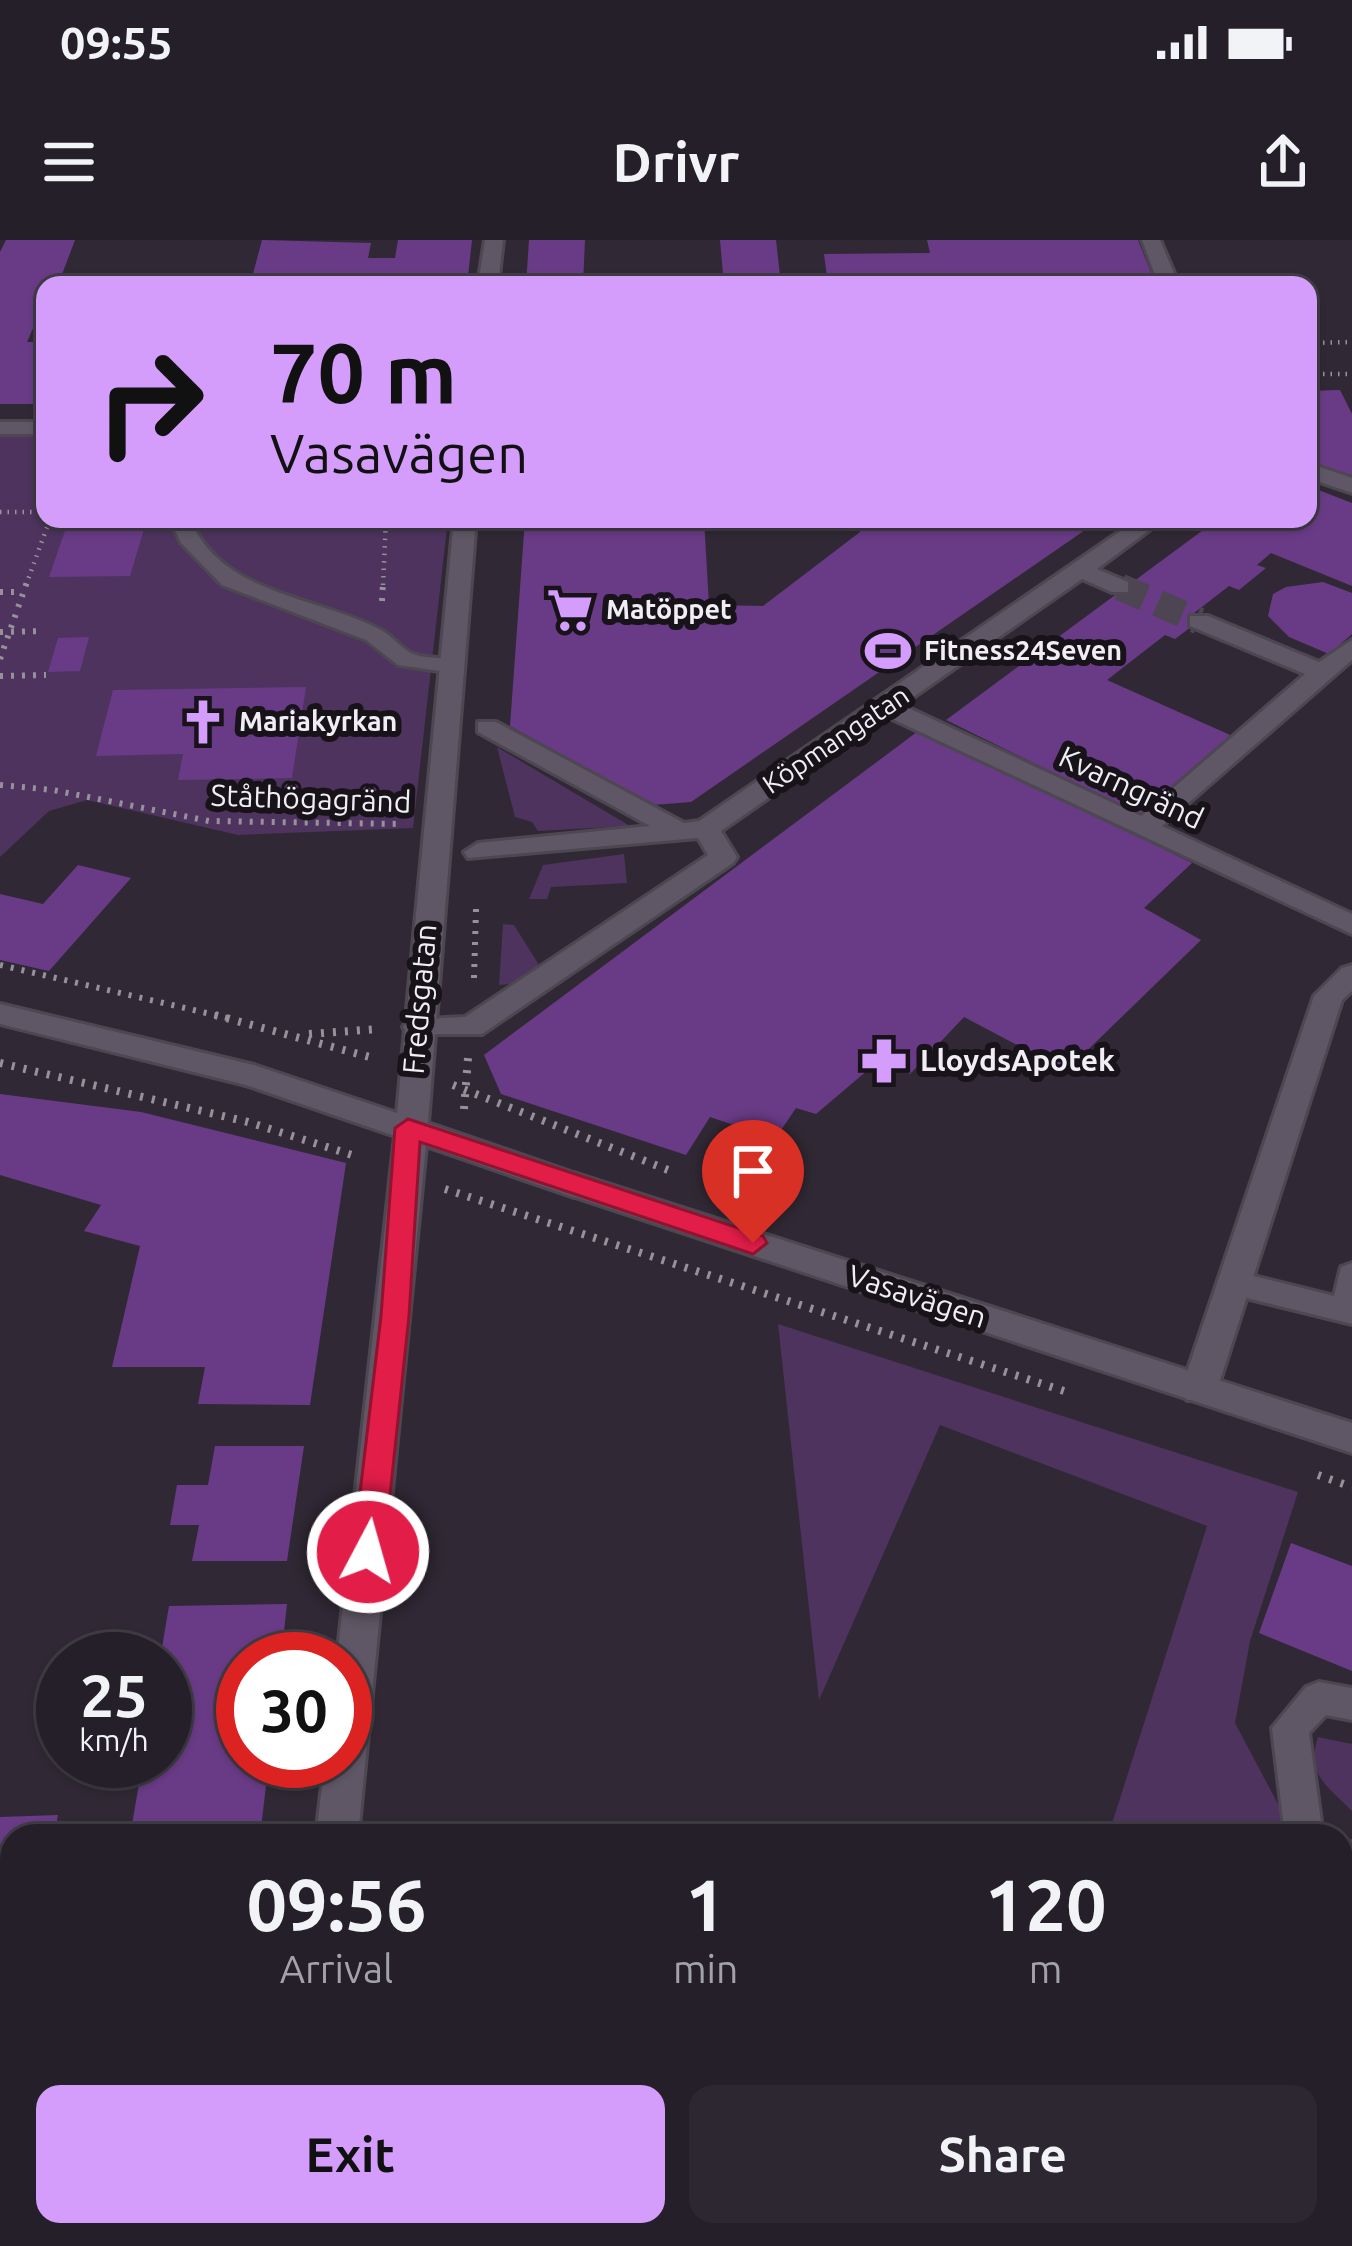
<!DOCTYPE html>
<meta charset="utf-8">
<style>
body{margin:0;font-family:Ubuntu,sans-serif;background:#2c2730;color:#f1f3f6;height:100vh;display:flex;flex-direction:column;font-size:45px;white-space:nowrap}
*{box-sizing:border-box;margin:0}
p{font-size:39px;color:#a3a2a8}
.icon{flex:none;width:66px;height:66px;fill:none;stroke:currentColor;stroke-width:2;stroke-linecap:round;stroke-linejoin:round}
.map{position:relative;flex:1;overflow:hidden}
.details{position:absolute;left:0px;top:1584px;width:1353px;height:423px;display:flex;flex-direction:column;background:#241f28;border-radius:36px 36px 0 0;box-shadow:0 3px 9px #0004,0 0 0 3px #413d45}
.details>*{flex:none}
.top-card{position:absolute;left:36px;top:36px;width:1281px;height:252px;border-radius:24px;box-shadow:0 3px 9px #0004,0 0 0 3px #413d45;background:#d49cfb;color:#111;overflow:hidden}
.speed{position:absolute;left:36px;top:1392px;display:flex;gap:24px;font-size:60px;font-weight:700;text-align:center}
.speed>*{display:grid;place-content:center;width:156px;height:156px;border-radius:50%;background:#241f28;box-shadow:0 3px 9px #0004,0 0 0 3px #413d45;line-height:1}
.speed small{font-size:30px;font-weight:400}
.speed .limit{border:18px solid #d22;background:#fff;color:#111}
.pin{position:absolute;display:grid;place-items:center;width:102px;height:102px;color:#fff;margin:-123px -51px;border-radius:50% 50% 50% 0;rotate:-45deg;box-shadow:0 0 12px #0007}
.pin .icon{rotate:45deg}
.me{position:absolute;width:132px;margin:-66px;rotate:6deg;stroke-linejoin:round;filter:drop-shadow(0 0 9px #0008)}
.turn{display:flex;align-items:center;gap:42px;height:252px;padding:0 36px;font-size:54px}
.turn .icon{width:156px;height:156px;stroke-width:2.5}
.turn b{display:block;font-size:84px;line-height:102px}
.eta{display:flex;justify-content:space-evenly;align-items:center;height:204px;text-align:center}
.eta b{font-size:72px;font-weight:600;line-height:84px}
.button{display:flex;gap:24px;margin-top:auto;padding:24px 36px}
.button a{flex:1;height:138px;border-radius:24px;background:#d49cfb;color:#111;font-size:48px;font-weight:600;line-height:138px;text-align:center}
.button a+a{background:#2c2730;color:#f1f3f6}
.status{display:flex;justify-content:space-between;align-items:center;height:84px;padding:0 60px;background:#241f28;direction:ltr}
.status svg{height:33px;fill:currentColor}
header{display:flex;justify-content:space-between;align-items:center;height:156px;padding:0 36px;background:#241f28;font-size:54px;font-weight:600}
.map>svg:first-child{display:block}
.green{fill:#4d335e}
.building{fill:#693b86}
.lines{fill:none;stroke-linecap:round;stroke-linejoin:round}
.pedestrian-tunnel{stroke:#4d4652;stroke-width:27;stroke-dasharray:27 14;stroke-linecap:butt}
.service-casing{stroke:#4c4751;stroke-width:6}
.pedestrian-casing{stroke:#4c4751;stroke-width:6}
.minor-casing{stroke:#4c4751;stroke-width:6}
.secondary-casing{stroke:#4c4751;stroke-width:6}
.path-far2{stroke:#97919b;stroke-width:4.5;stroke-dasharray:1.5 6;stroke-linecap:butt}
.path-far1{stroke:#97919b;stroke-width:6;stroke-dasharray:3 8;stroke-linecap:butt}
.path{stroke:#97919b;stroke-width:8;stroke-dasharray:3 9;stroke-linecap:butt}
.service{fill:#5f5765;fill-rule:evenodd}
.pedestrian{fill:#5f5765;fill-rule:evenodd}
.minor{fill:#5f5765;fill-rule:evenodd}
.secondary{fill:#5f5765;fill-rule:evenodd}
.route{fill:#e11d48;stroke:#92132f;stroke-width:3}
.labels{text-anchor:middle;stroke-width:12;stroke-linejoin:round;paint-order:stroke}
.far-poi-label{font-size:27px;font-weight:bold;fill:#f1edf5;stroke:#171319;text-anchor:start}
.far-street-label{font-size:27px;fill:#f1edf5;stroke:#171319}
.street-label{font-size:30px;fill:#f1edf5;stroke:#171319}
.poi-label{font-size:30px;font-weight:bold;fill:#f1edf5;stroke:#171319;text-anchor:start}
</style>
<div class="status"><b>09:55</b><svg viewBox="0 0 49 12"><path d="M0 12V9h3v3zM5 12V6h3v6zM10 12V3h3v9zM15 12V0h3v12zM26 1h20v11H26zM47 4h2v5h-2z"/></svg></div>
<header><svg class="icon" aria-label="menu" viewBox="0 0 24 24"><path d="M4 6h16M4 12h16M4 18h16"/></svg>Drivr<svg class="icon" aria-label="share" viewBox="0 0 24 24"><path d="M12 15V3M7 8l5-5 5 5M5 13v7h14v-7"/></svg></header>
<div class="map">
<svg width="1352" height="2006" viewBox="0 0 1352 2006">
<rect width="100%" height="100%" fill="#302935"/>
<path class="green" d="M0,195H45V279H448L413,588L238,595L87,560L49,571L0,617Z
M497,507L630,586L538,591L532,582L515,577Z
M624,614L627,643L551,647L547,659H529L543,625Z
M503,684L514,685L544,733L533,742L499,745Z
M778,1084L1298,1252L1250,1401L1235,1483L1286,1579L1276,1596H1108L1207,1286L940,1185L819,1460Z
M1318,1497L1352,1504V1571C1326,1545 1306,1534 1318,1497Z
M1352,1659V1833L1341,1828V1665Z"/>
<path class="building" d="M6,0H75L58,45H45V79L43,85L34,86L27,102H45V143L37,164H0V12Z
M262,0L371,3L368,18H395L398,0H472L467,45H250Z
M529,0H585L583,45H526Z
M720,0H776L781,45H724Z
M927,0H1138L1156,45H828L824,14L930,13Z
M1340,150L1352,174V237L1308,222V151Z
M1308,246L1352,263V346L1271,313L1257,325L1266,328L1239,350L1229,346L1194,373L1203,377L1199,381L1175,399L1165,395L1107,440L1239,499L1145,578L946,480L1218,279H1308Z
M69,279H147L130,336L49,337Z
M525,279H704L709,365L763,366L860,292L859,279H1101L691,562L653,565L510,486Z
M1323,342L1352,353V394L1329,414L1289,397L1268,376L1273,354L1286,347Z
M89,397L80,431L48,432L58,398Z
M306,447L292,538L178,540L183,514L96,516L113,450Z
M921,489L1192,623L1144,668L1201,700L1066,831L964,777L910,834L882,818L816,874L796,868L775,899L710,877L686,915L501,854L484,815Z
M78,625L131,638L49,731L0,720V654L43,664Z
M0,854L141,872L346,923L310,1165L198,1164L205,1127H112L140,1006L84,991L101,965L0,935Z
M215,1206H304L287,1321H192L199,1285H170L177,1245H208Z
M1291,1303L1352,1326V1431L1259,1393Z
M287,1364L281,1419H243V1521H269L260,1596H130L143,1521H165V1419H160L169,1366Z
M58,1575L54,1596H12V1714H0V1577Z
M476,1995H1177L1202,2006H476Z"/>
<g class="lines">
<path class="pedestrian-tunnel" d="M1120,347L1199,381"/>
<g class="service-casing">
<path id="service" d="M170,279H190C221,355 317,356 381,390C392,396 400,407 411,413C428,421 449,414 464,426L453,433L398,425L366,400L222,345L181,303Z
M1352,1023V1084L1234,1055L1223,1051L1219,1043L1223,1035L1234,1031L1334,1056L1341,1027Z
M1319,1442L1352,1448V1480L1326,1475L1309,1493L1323,1596H1285L1272,1488L1306,1447Z
M1352,1602V1641L1341,1645V1606Z"/>
</g>
<g class="pedestrian-casing">
<path id="pedestrian" d="M1142,0H1160L1179,45H1159Z
M1308,223L1352,238V253L1308,238Z
M1138,279H1164L1097,329L1128,342V352H1112L1082,339L902,465L1141,576L1305,434L1190,386V376H1208L1319,422L1352,400V420L1162,586L1352,674V694L886,476L721,591L737,617L733,623L482,794H407L403,787L407,780L465,777L708,615L698,598L468,618L464,612L478,603L650,586L478,492V482H496L684,583L699,581Z"/>
</g>
<g class="minor-casing">
<path id="minor" d="M485,0H503L498,45H478Z
M0,182H45V194H0Z
M454,279H476L428,883L585,937L590,945L574,957L426,906L358,1596H316L325,1521H345V1419H337L395,896L243,844L239,836L254,825L397,873Z
M1352,725V751L1342,760L1217,1150L1211,1160H1187L1181,1150L1314,756L1342,728Z
M0,1782H12V1826H0Z
M1341,1947L1352,1951V1997L1341,1993Z
M271,1995H319L318,2006H270Z"/>
</g>
<g class="secondary-casing">
<path id="secondary" d="M0,764L254,825L269,836L254,847L0,784Z
M574,933L1352,1183V1213L563,953L558,945L563,937Z"/>
</g>
<path class="path-far2" d="M1308,103L1352,102
M1308,134H1352
M0,272H45
M26,345L50,279
M383,345L386,279"/>
<path class="path-far1" d="M0,352H22
M382,361L383,342
M0,392L42,391
M0,419L27,342
M0,436L46,435
M0,545L53,550L209,581L403,584
M0,725L228,778
M474,738L476,669"/>
<path class="path" d="M215,775L377,819
M309,794L378,789
M0,823L248,882L352,915
M453,845L668,930
M464,869L468,818
M445,949L1070,1153
M1318,1235L1352,1247"/>
<use href="#service" class="service"/>
<use href="#pedestrian" class="pedestrian"/>
<use href="#minor" class="minor"/>
<use href="#secondary" class="secondary"/>
</g>
<path class="route" d="M408,879L763,996L767,1003L753,1014L420,902L409,1076L384,1312L368,1325L353,1312L381,1076L395,888Z"/>
<defs>
<g id="supermarket-bare" transform="scale(3.6)"><path d="M-6-5.5h2.5l.6 2H6L4.5 2H-2.5L-4.4-4H-6ZM-1.5 3.2a1.3 1.3 0 1 0 .1 0ZM3 3.2a1.3 1.3 0 1 0 .1 0Z" fill="#d49cfb" stroke="#171319" stroke-width="2.5" paint-order="stroke"/></g>
<g id="stadium-bare" transform="scale(3.6)"><path d="M0-5a6.5 5 0 1 0 0 10a6.5 5 0 1 0 0-10ZM-3.5-1.8h7v3.6h-7Z" fill="#d49cfb" stroke="#171319" stroke-width="2.5" paint-order="stroke"/></g>
<g id="church-bare" transform="scale(3.6)"><path d="M-1.2-6h2.4v3.5h3.3v2.4h-3.3V6h-2.4V-.1h-3.3v-2.4h3.3Z" fill="#d49cfb" stroke="#171319" stroke-width="2.5" paint-order="stroke"/></g>
<g id="pharmacy-bare" transform="scale(3.6)"><path d="M-2-6h4v4h4v4h-4v4h-4v-4h-4v-4h4Z" fill="#d49cfb" stroke="#171319" stroke-width="2.5" paint-order="stroke"/></g>
</defs>
<g fill-rule="evenodd">
<use href="#supermarket-bare" x="570" y="370"/>
<use href="#stadium-bare" x="888" y="411"/>
<use href="#church-bare" x="203" y="482"/>
<use href="#pharmacy-bare" x="884" y="821"/>
</g>
<g class="labels">
<g class="far-poi-label">
<text x="606" y="379">Matöppet</text>
<text x="924" y="420">Fitness24Seven</text>
<text x="239" y="491">Mariakyrkan</text>
</g>
<g class="far-street-label">
<text transform="translate(836 500) rotate(-34)" y="9">Köpmangatan</text>
</g>
<g class="street-label">
<text transform="translate(1131 548) rotate(25)" y="10">Kvarngränd</text>
<text transform="translate(311 559) rotate(2)" y="10">Ståthögagränd</text>
<text transform="translate(420 759) rotate(-85)" y="10">Fredsgatan</text>
<text transform="translate(917 1057) rotate(18)" y="10">Vasavägen</text>
</g>
<g class="poi-label">
<text x="920" y="831">LloydsApotek</text>
</g>
</g>
</svg>
<div class="speed"><div>25<small>km/h</small></div><div class="limit">30</div></div>
<div class="pin" style="left:753px;top:1003px;background:#d93025"><svg class="icon" aria-label="arrive" viewBox="0 0 24 24"><path d="M6 21V4h12l-3 4 3 4H6"/></svg></div>
<svg class="me" style="left:368px;top:1312px" viewBox="-20 -20 40 40"><circle r="17" fill="#e11d48" stroke="#fff" stroke-width="3"/><path d="M0-11L8 9 0 5-8 9z" fill="#fff"/></svg>
<div class="top-card">
<div class="turn"><svg class="icon" aria-label="right" viewBox="0 0 24 24"><path d="M7 20v-9h11M14 6l5 5-5 5"/></svg><div><b>70 m</b>Vasavägen</div></div>
</div>
<section class="details">
<div class="eta">
<div><b>09:56</b><p>Arrival</p></div>
<div><b>1</b><p>min</p></div>
<div><b>120</b><p>m</p></div>
</div>
<div class="button"><a>Exit</a><a>Share</a></div>
</section>
</div>
